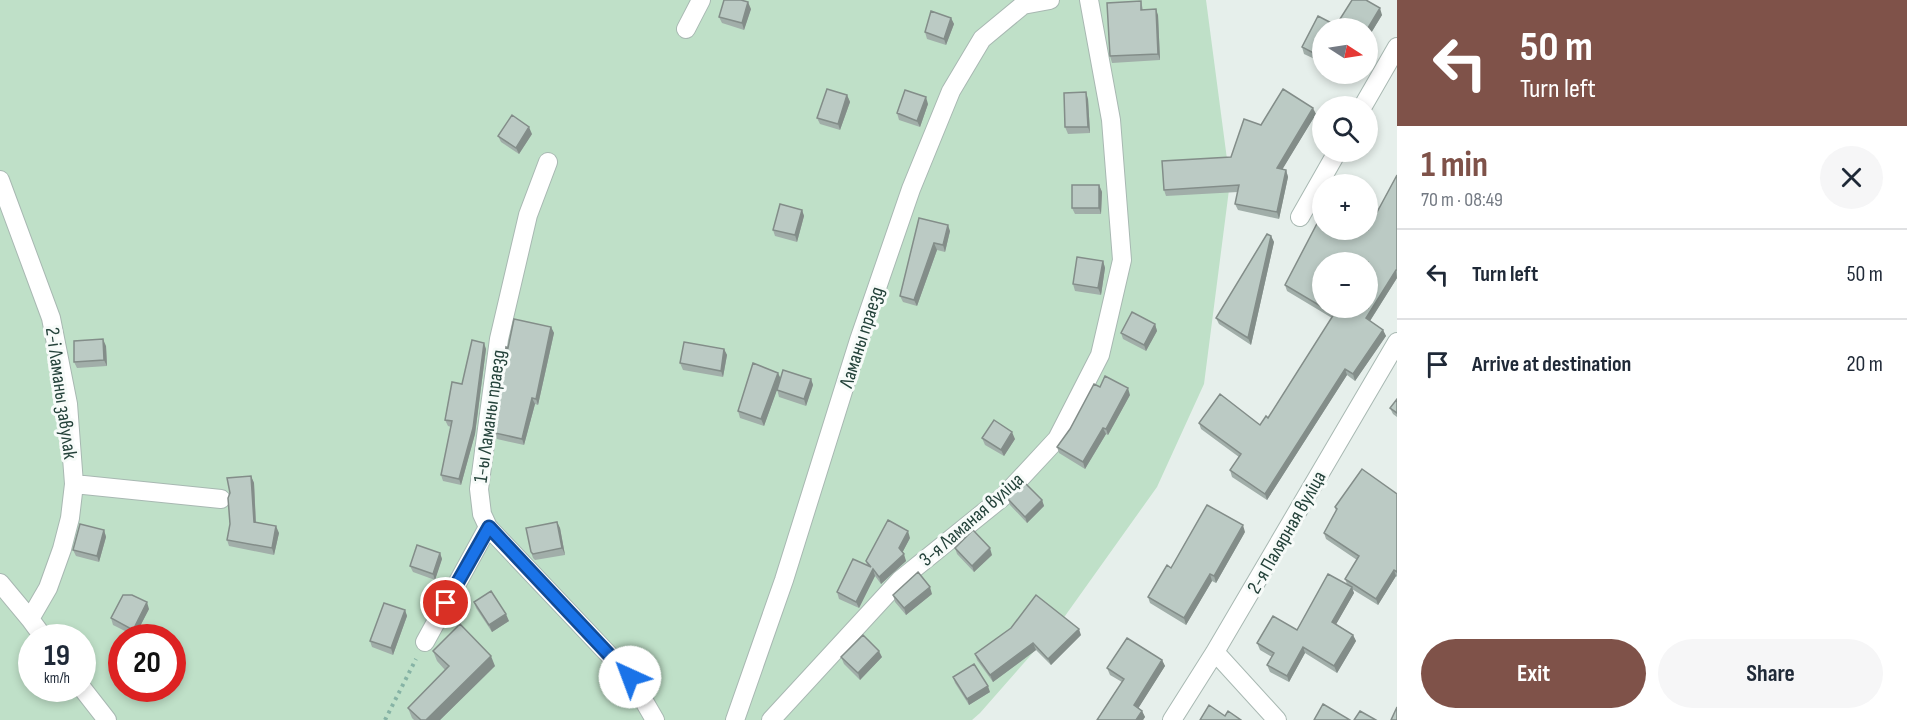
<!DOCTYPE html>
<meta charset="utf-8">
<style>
body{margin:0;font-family:"Sofia Sans Condensed",sans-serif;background:#f6f6f7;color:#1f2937;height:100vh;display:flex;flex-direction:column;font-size:22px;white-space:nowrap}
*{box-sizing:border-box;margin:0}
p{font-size:20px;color:#747a83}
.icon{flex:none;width:33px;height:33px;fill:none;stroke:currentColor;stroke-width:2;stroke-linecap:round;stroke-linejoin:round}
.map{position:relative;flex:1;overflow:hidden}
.sheet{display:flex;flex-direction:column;background:#fff;width:510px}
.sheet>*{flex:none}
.banner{background:#7f5249;color:#fff;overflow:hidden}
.needle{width:39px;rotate:102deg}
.fabs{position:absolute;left:1312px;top:18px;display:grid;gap:12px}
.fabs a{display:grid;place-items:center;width:66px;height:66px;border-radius:50%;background:#fff;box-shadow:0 3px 9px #0003;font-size:30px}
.speed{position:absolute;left:18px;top:624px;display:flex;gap:12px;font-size:30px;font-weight:700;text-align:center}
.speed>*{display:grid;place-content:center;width:78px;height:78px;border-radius:50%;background:#fff;box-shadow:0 3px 9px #0003;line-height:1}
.speed small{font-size:15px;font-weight:400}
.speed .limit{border:9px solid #d22;background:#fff;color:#111}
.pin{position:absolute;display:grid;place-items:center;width:51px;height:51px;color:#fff;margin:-26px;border:3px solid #fff;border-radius:50%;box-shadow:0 2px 6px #0007}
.me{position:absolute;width:66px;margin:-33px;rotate:317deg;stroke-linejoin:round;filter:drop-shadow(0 0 4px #0008)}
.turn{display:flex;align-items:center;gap:21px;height:126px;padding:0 24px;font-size:27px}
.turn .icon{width:78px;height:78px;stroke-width:2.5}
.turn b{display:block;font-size:42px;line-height:51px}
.round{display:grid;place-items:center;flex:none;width:63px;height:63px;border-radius:32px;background:#f6f6f7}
.summary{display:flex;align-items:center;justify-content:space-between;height:102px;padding:0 24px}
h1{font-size:36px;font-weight:700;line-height:45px;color:#7f5249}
.primary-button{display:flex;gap:12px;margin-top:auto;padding:12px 24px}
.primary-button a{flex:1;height:69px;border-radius:36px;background:#7f5249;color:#fff;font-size:24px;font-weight:700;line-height:69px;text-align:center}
.primary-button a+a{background:#f6f6f7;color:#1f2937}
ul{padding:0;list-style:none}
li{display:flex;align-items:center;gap:18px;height:90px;padding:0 24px;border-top:2px solid #e0e1e3}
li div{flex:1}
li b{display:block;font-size:22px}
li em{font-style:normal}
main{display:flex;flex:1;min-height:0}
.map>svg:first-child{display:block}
.green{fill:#bfe0c8;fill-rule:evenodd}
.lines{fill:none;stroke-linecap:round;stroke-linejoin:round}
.minor-casing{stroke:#a8b8b2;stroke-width:20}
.path{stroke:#86b3a5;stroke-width:4;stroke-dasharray:3 4.5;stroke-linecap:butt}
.minor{stroke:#fff;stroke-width:18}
.wall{fill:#a1aea9}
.shaded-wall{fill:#838d89}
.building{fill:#bbcac4;stroke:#838d89;stroke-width:1.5;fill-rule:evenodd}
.route-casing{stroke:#114b97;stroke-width:15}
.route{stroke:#1a73e8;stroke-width:10}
.labels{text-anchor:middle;stroke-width:6;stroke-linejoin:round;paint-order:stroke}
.street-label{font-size:20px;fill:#24423a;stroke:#f7fbf9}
</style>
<main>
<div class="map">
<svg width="1397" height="720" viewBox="0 0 1397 720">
<rect width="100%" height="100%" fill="#e6efeb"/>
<path class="green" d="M0,0H1206L1230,182L1204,384L1157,487L1065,616L980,713L972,720H0ZM32,638H82V688H32ZM122,638H172V688H122Z"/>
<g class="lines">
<g class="minor-casing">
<path id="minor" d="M686,29L701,0
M1363,106L1397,47
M548,162L528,215L499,339L479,489L482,514L488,527L630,677L655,720
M0,180L51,318L68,404L74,484L70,518L62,549L48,588L30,619L44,638
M1300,217L1337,152
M74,484L221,499
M0,583L30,619
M425,642L488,527
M1215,652L1277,720
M82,688L107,720
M735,720L784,580L859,340L911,189L951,91L982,39L1023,5L1050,0
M771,720L900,580L1004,496L1057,439L1100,355L1122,260L1111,120L1089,0
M1172,720L1215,652L1397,342"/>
</g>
<path class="path" d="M385,720L416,659"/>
<use href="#minor" class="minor"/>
</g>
<path class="wall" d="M1352,0H1368L1367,1L1382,15L1368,38V28H1349L1343,25L1340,19Z
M1141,1L1143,10L1158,15L1160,60L1112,63L1110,56Z
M751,9L744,30L722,23L719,17Z
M951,18L954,24L946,45L927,39L925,32Z
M1323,28V63L1304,54L1302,47Z
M847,95L850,102L840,130L820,124L817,118Z
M1088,99L1090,133L1068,134L1065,127Z
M928,104L920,127L899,120L897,113Z
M1316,114L1282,169L1286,170L1288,177L1279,219L1238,210L1235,204L1238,192L1166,196L1164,190L1231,157L1261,125Z
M532,134L519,154L501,142L498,136Z
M1397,175V278L1370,321L1383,330L1386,336L1355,381L1347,375L1267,500L1232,477L1230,470L1239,457L1201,429L1199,423L1260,425L1268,418L1332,318L1287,291L1285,285L1376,214Z
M1099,185L1102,192L1101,214H1075L1072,208Z
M802,210L804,216L797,242L775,236L773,230Z
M919,218L950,231L945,252L937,250L917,306L903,302L900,296Z
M1271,236L1274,242L1251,345L1219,324L1216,318Z
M1103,261L1105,268L1101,295L1075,291L1073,284Z
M1155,324L1157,331L1146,351L1123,339L1121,333Z
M551,327L554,333L538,405L535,404L524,445L497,439L495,433L508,348Z
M106,346L107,366L77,368L74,362Z
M486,349L475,434L461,485L443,481L441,475L451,427L448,426L445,420L462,384Z
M724,349L727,355L723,377L683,370L680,363Z
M778,373L780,379H811L813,385L806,406L779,397L777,389L764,426L740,418L738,411Z
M1100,387L1130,395L1108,435L1106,434L1085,469L1059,453L1057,447Z
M1397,399V417L1393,414L1390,408Z
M982,438L1015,439L1004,456L985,445Z
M251,476L254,483L256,522L279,533L274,555L229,546L227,540Z
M1397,494V577L1396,576L1378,605L1352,589L1354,593L1336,624L1353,635L1356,641L1337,673L1305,653L1289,682L1270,672L1267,665L1272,657L1260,650L1257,643L1297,630L1347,584L1345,579L1357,560L1326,539L1324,533L1336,511L1335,507Z
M1008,499L1042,500L1044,506L1027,523L1010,505Z
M557,522L560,528L565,555L535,560L533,558L531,552Z
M104,530L106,537L99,562L76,556L73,550Z
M1245,532L1216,583L1212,581L1186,625L1150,603L1148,597L1171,568Z
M910,538L902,553L906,561L881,584L875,576L859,608L839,599L837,592L867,566L866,561Z
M955,548L992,555L974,572L957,554Z
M440,553L442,559L435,580L413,572L410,566Z
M932,594L906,615L895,602L893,595Z
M474,602L509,621L492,632L476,608Z
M149,609L135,636L113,625L111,618Z
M405,610L407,616L393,655L372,647L370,641Z
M1081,635L1051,665L1036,650L993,682L977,660L975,654Z
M1127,638L1162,660L1165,666L1138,708L1142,711L1145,717L1143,720H1097L1122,682L1110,675L1107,668Z
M433,651L495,666L440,720H414L412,718L408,708L445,670L437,661Z
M841,657H882L860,680L844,664Z
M953,677L990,692L969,705L955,683Z"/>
<path class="shaded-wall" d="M748,2L751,9L744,30L742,23Z
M1380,8L1382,15L1368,38V28Z
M1156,9L1158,15L1160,60L1158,54Z
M951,18L954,24L946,45L944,39Z
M1086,92L1088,99L1090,133L1088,127Z
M847,95L850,102L840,130L838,124Z
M926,97L928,104L920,127L917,121Z
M1313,108L1316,114L1279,175L1277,168Z
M529,127L532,134L519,154L516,148Z
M1286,170L1288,177L1279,219L1277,212Z
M1099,185L1102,192L1101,214L1099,208Z
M802,210L804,216L797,242L795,235Z
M948,225L950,231L945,252L943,245Z
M1271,236L1274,242L1251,345L1248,338Z
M934,243L937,250L917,306L914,300Z
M1103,261L1105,268L1101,295L1098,288Z
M1396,270L1397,278L1368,324L1366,318Z
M1155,324L1157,331L1146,351L1144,345Z
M551,327L554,333L538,405L536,399Z
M1383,330L1386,336L1355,381L1353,374Z
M103,339L106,346L107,366L104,360Z
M484,343L486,349L475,434L461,485L459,479Z
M724,349L727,355L723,377L721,371Z
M1345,369L1347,375L1267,500L1265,494Z
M778,373L781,379L764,426L761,419Z
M811,379L813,385L806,406L804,399Z
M1128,388L1130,395L1108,435L1106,429Z
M532,398L535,404L524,445L522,439Z
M1103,428L1106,434L1085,469L1083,462Z
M1012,432L1015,439L1004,456L1001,450Z
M251,476L254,483L256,528L254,522Z
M1042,500L1044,506L1027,523L1025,517Z
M557,522L560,528L565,555L562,548Z
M1243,525L1245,532L1216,583L1214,576Z
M276,526L279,533L274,555L272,548Z
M104,530L106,537L99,562L97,556Z
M908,531L910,538L901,555L899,548Z
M990,548L992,555L974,572L972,566Z
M440,553L442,559L435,580L433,574Z
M904,554L906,561L881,584L879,577Z
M873,569L875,576L859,608L856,602Z
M1394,570L1396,576L1378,605L1376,599Z
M1210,574L1212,581L1186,625L1184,618Z
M930,587L932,594L906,615L904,608Z
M1352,587L1354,593L1334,628L1332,622Z
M147,602L149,609L135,636L133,630Z
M405,610L407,616L393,655L391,648Z
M506,614L509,621L492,632L489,625Z
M1079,629L1081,635L1051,665L1048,659Z
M1353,635L1356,641L1337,673L1334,666Z
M1033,643L1036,650L993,682L990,675Z
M1303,647L1305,653L1289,682L1287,676Z
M879,651L882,657L860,680L858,673Z
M491,656L495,666L440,720H426Z
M1162,660L1165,666L1136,712L1134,705Z
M988,686L990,692L969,705L967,699Z
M1142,711L1145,717L1143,720H1136Z"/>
<path class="building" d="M724,0H741L748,2L742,23L719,17Z
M1352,0H1366L1380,8L1368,28H1357L1340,19Z
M1141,1V10L1156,9L1158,54L1110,56L1107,3Z
M931,11L951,18L944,39L925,32Z
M1318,16L1341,28H1323V58L1302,47Z
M827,89L847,95L838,124L817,118Z
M1283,89L1313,108L1277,168L1286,170L1277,212L1235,204L1239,185L1164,190L1162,161L1231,157L1244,119L1261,125Z
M905,90L926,97L917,121L897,113Z
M1086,92L1088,127H1065L1064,93Z
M512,115L529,127L516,148L498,136Z
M1397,175V270H1396L1366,318L1383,330L1353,374L1345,369L1265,494L1230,470L1241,454L1199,423L1220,394L1260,425L1266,416L1268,418L1334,314L1285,285L1323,212V230H1368V210L1376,214ZM1323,262H1368V308H1323Z
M1072,185H1099V208H1072Z
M780,204L802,210L795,235L773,230Z
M919,218L948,225L943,245L934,243L914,300L900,296Z
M1267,234L1271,236L1248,338L1216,318Z
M1077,257L1103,261L1098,288L1073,284Z
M1132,312L1155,324L1144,345L1121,333Z
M514,319L551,327L536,399L532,398L522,439L495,433L506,347L508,348Z
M103,339L104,360L74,362V341Z
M472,340L484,343L473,428L459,479L441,475L452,421L445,420L452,382L462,384Z
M684,342L724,349L721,371L680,363Z
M753,363L778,373L761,419L738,411Z
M783,370L811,379L804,399L777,390Z
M1105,376L1128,388L1106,429L1103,428L1083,462L1057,447L1070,429L1094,384L1100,387Z
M1397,399V413L1390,408Z
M994,420L1012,432L1001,450L982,438Z
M1362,469L1397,494V572L1394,570L1376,599L1345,579L1359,556L1324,533L1337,509L1335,507Z
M251,476L254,522L276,526L272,548L227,540L230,524L228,498L230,493L227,478Z
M1024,482L1042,500L1025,517L1008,499Z
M1207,505L1243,525L1214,576L1210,574L1184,618L1148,597L1167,565L1171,568Z
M888,520L908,531L899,548L904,554L879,577L873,569L856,602L837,592L853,559L871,567L866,561Z
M557,522L562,548L533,554L531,552L526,528Z
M80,524L104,530L97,556L73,550Z
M973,530L990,548L972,566L955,548Z
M417,545L440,553L433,574L410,566Z
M918,572L930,587L904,608L893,595Z
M1328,574L1352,587L1332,622L1353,635L1334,666L1303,647L1287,676L1267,665L1274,653L1257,643L1273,616L1297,630Z
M491,591L506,614L489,625L474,602Z
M123,595H132L147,602L133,630L111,618Z
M1036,595L1079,629L1048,659L1033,643L990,675L975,654L1011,628Z
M384,603L405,610L391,648L370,641Z
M460,624L491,656L426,720H421L408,708L449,666L433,651Z
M863,635L879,651L858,673L841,657Z
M1127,638L1162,660L1134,705L1142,711L1136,720H1097L1124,679L1107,668Z
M974,664L988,686L967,699L953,677Z
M1323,704L1350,720H1314Z
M1209,705L1225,716L1228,711L1241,720H1200Z
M1397,707V720H1391Z
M1360,711L1376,720H1354Z"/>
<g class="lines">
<g class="route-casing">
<path id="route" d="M446,603L489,527L630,677"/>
</g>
<use href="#route" class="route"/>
</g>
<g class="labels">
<g class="street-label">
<text transform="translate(861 337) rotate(-72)" y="7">Ламаны праезд</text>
<text transform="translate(62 393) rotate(82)" y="7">2-і Ламаны завулак</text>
<text transform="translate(489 416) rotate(-82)" y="7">1-ы Ламаны праезд</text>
<text transform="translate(971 519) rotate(-41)" y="7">3-я Ламаная вуліца</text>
<text transform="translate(1286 532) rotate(-60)" y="7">2-я Палярная вуліца</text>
</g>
</g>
</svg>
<div class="fabs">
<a><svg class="needle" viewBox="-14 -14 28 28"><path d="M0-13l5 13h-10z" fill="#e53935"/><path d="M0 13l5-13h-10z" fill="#747a83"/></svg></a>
<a><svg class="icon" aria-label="search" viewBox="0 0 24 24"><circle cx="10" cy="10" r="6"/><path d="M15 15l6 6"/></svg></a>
<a>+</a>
<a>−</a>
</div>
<div class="speed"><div>19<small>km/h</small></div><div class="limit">20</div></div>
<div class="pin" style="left:446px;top:603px;background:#d93025"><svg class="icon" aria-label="arrive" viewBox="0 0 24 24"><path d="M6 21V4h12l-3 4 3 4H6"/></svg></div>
<svg class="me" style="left:630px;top:677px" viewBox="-20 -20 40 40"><circle r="19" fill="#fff"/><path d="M0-13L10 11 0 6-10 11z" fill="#1a73e8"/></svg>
</div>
<section class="sheet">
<div class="banner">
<div class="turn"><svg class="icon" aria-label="left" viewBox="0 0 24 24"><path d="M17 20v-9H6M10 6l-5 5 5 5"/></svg><div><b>50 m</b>Turn left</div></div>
</div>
<div class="summary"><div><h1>1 min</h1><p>70 m · 08:49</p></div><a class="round"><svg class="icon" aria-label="close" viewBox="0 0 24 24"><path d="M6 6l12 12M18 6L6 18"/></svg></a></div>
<ul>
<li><svg class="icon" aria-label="left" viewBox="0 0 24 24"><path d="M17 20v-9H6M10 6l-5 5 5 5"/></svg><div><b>Turn left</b></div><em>50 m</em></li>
<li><svg class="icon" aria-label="arrive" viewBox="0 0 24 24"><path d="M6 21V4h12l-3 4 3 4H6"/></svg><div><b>Arrive at destination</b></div><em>20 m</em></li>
</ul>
<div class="primary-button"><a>Exit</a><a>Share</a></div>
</section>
</main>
